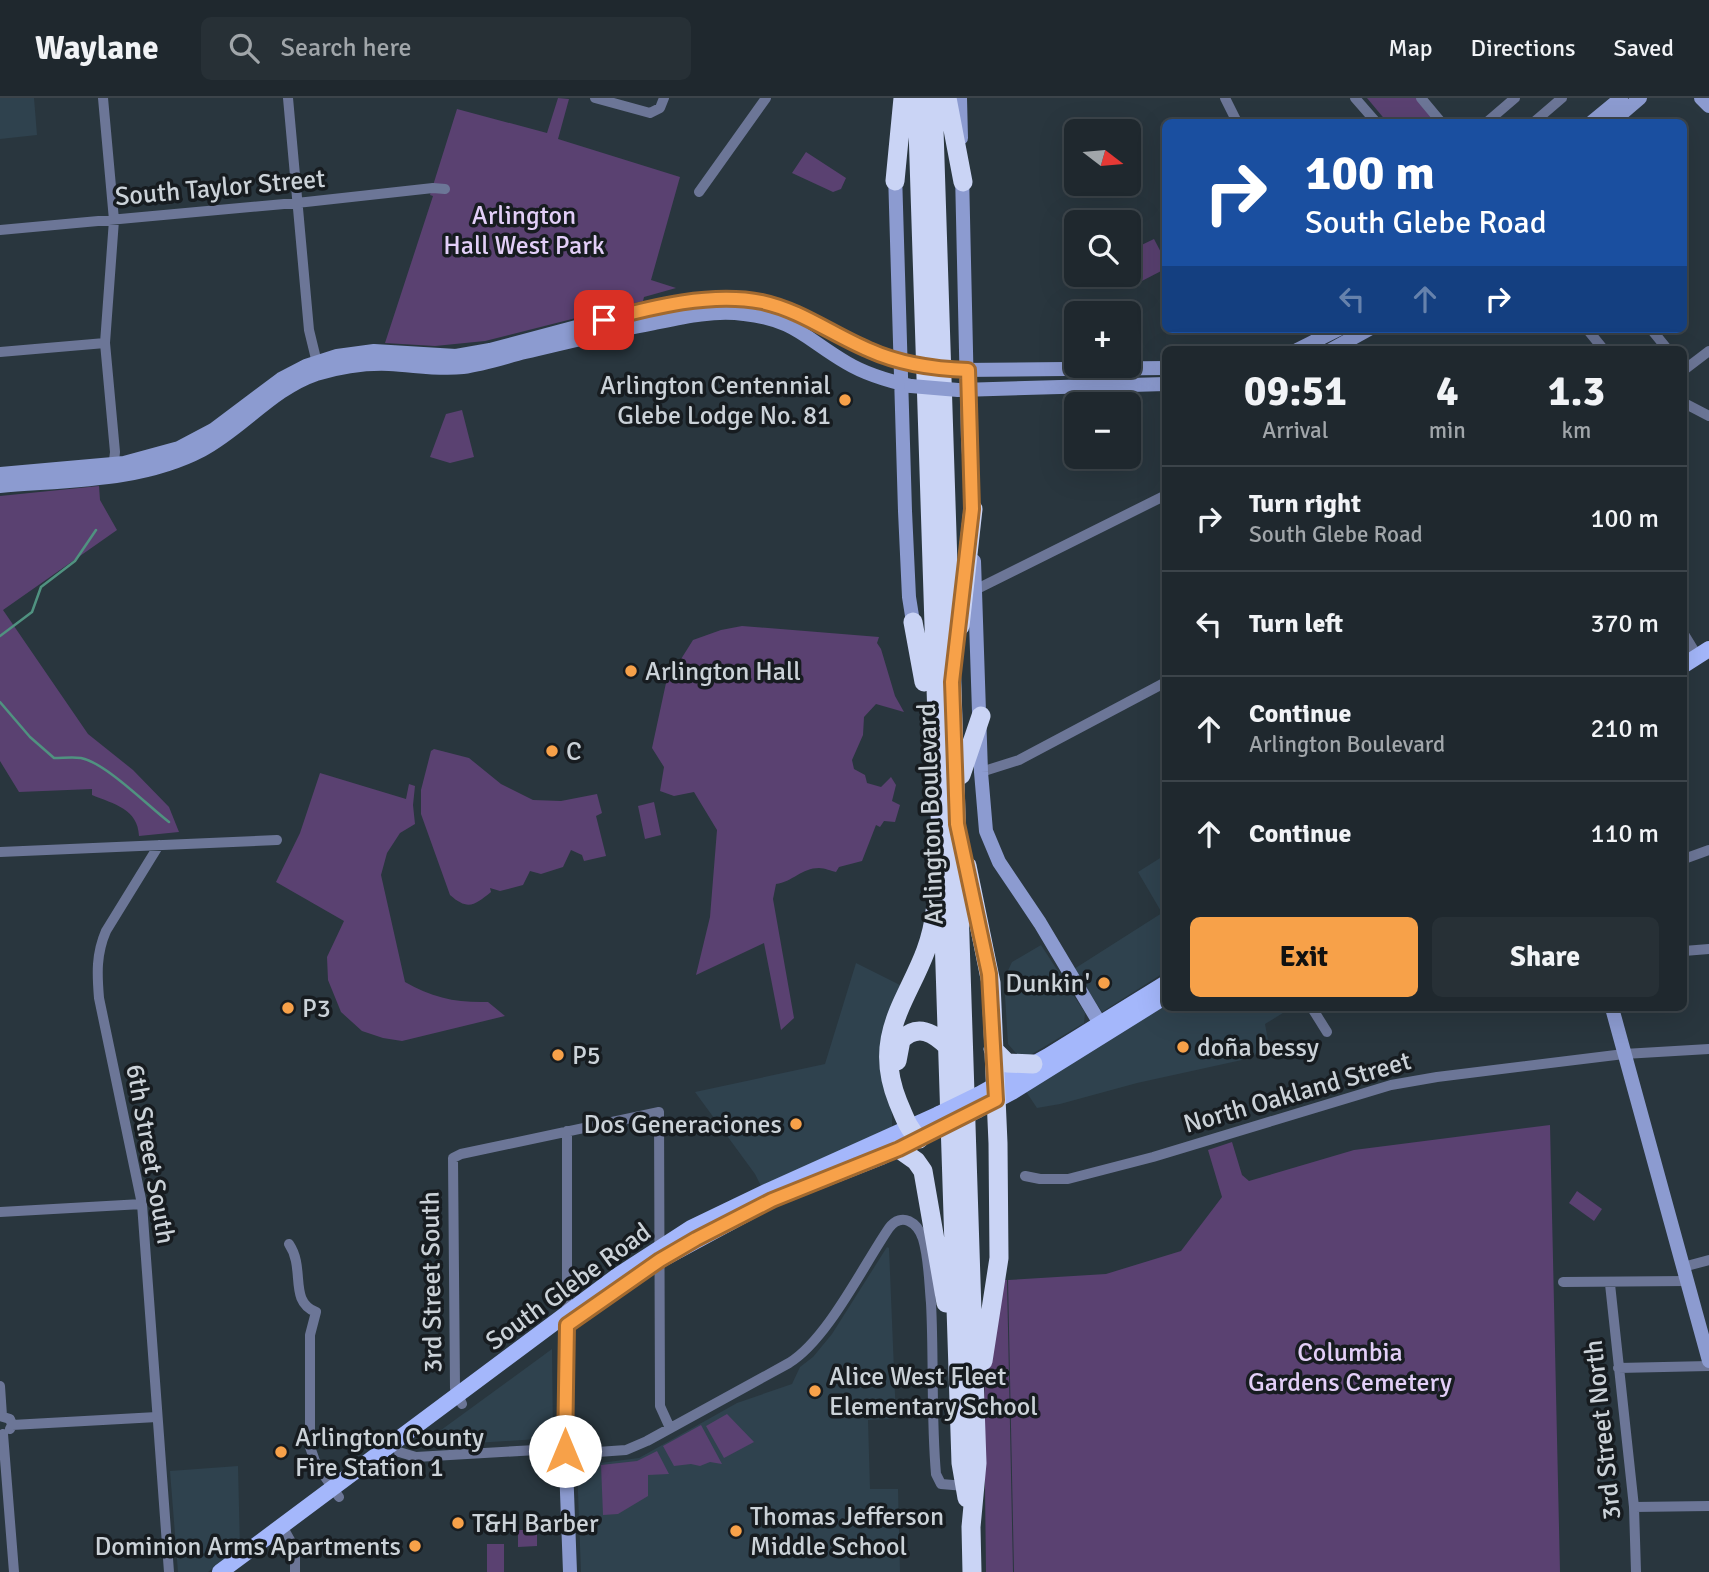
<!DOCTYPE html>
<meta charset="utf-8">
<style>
body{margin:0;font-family:Signika,sans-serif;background:#273036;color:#f1f3f6;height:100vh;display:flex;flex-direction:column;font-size:26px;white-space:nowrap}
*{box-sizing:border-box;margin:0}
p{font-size:23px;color:#a1a6aa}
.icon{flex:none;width:38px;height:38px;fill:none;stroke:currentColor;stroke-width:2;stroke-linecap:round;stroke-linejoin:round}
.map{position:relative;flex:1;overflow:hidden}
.panel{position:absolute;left:1162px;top:248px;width:525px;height:665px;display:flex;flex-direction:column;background:#1f282e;border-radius:10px;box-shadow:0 7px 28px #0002,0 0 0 2px #3c444a}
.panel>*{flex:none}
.top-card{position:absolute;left:1162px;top:21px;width:525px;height:214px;border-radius:10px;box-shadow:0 7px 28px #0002,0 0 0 2px #3c444a;background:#1a4fa0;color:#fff;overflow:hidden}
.needle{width:46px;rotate:106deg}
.controls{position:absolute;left:1064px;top:21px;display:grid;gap:14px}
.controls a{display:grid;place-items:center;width:77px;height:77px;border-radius:10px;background:#1f282e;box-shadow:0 7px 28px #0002,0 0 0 2px #3c444a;font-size:35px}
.pin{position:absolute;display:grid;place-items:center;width:60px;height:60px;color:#fff;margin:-30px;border-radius:14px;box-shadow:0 4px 10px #0006}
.me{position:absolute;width:77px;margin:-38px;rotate:0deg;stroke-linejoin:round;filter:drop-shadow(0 0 5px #0008)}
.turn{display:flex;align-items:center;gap:24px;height:147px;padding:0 28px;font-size:32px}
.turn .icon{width:91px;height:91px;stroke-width:2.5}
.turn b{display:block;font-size:49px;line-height:60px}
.lanes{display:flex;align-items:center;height:66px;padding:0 28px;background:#0003;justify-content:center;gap:35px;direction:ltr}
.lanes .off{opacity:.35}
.eta{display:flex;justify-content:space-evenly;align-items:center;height:119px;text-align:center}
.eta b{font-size:42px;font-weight:700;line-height:49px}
.primary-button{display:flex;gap:14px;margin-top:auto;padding:14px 28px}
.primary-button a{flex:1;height:80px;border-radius:10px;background:#f7a149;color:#111;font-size:28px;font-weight:700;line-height:80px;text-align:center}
.primary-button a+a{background:#273036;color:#f1f3f6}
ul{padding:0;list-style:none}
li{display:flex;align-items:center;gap:21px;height:105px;padding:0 28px;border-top:2px solid #3c444a}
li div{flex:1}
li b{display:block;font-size:26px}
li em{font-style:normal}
header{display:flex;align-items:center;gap:42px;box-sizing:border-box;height:98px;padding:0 35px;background:#1f282e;border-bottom:2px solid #3c444a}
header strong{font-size:33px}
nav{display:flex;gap:38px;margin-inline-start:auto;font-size:24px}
.search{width:490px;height:63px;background:#273036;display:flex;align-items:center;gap:18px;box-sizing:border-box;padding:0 24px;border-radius:10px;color:#a1a6aa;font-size:26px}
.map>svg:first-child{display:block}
.built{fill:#2f424e}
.green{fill:#5a4171}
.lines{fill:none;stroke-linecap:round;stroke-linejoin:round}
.stream{stroke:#509280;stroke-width:2.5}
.street{stroke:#6c7697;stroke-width:10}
.secondary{stroke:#8c9bd0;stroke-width:14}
.primary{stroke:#a4b7fb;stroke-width:16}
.highway{stroke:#cad4f5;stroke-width:19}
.secondary-bridge{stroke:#8c9bd0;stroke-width:14}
.primary-bridge{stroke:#a4b7fb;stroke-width:16}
.route-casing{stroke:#a1692f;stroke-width:18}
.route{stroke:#f7a149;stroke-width:12}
.poi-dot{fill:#f7a149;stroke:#171c20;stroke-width:2.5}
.labels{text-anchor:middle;stroke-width:7;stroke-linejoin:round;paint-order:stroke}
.street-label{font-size:26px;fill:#cbd2d8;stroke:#171c20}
.park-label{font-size:26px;fill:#e3cff8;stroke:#171c20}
.poi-label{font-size:26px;fill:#cbd2d8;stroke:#171c20;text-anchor:start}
</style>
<header>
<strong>Waylane</strong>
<div class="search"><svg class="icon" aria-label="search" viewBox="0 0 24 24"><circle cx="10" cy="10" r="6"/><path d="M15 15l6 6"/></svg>Search here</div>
<nav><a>Map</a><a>Directions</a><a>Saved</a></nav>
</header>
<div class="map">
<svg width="1709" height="1474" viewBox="0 0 1709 1474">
<rect width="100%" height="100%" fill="#29363e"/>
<path class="built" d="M0,0H34L37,37L0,41Z
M1165,757V874L1102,914L1074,871L1162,815L1138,774Z
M1041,847L1085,915L1084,925L1022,962L1008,946L1004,881L1012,864Z
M856,865L902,888L892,1009V1029L761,1088L755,1076L695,994L825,966Z
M1165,907L1166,910H1291L1265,926L1268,942L1264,948L1251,960L1137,985L1060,1006L1037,1010L1025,992Z
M887,1149L889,1150L896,1321L868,1322L870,1391H898L900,1474H581L577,1368L581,1364L593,1362L600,1365L639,1360L737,1305L792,1286L800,1269L813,1259L832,1236Z
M552,1251L553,1340L429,1348L426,1343Z
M238,1368L240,1450L208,1474H178L170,1373Z"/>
<path class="green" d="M558,0L569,1L558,41L680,79L651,182L676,190L644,199L643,203L485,243L435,248L385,245L433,98L430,97L457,11L547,35Z
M1367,0H1419L1440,24H1387Z
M806,54L846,80L841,91L833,94L792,75Z
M1154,141L1165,162V171L1138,185L1129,168V153Z
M462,312L474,359L450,365L430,359L446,316Z
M99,388L100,402L117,432L3,512L88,636L133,672L169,709L179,734L139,738C138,711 114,706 92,697V691L19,694L0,663V398Z
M742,528L879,539L877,545L881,551L895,598L904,614L876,606L864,619L863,637L852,662L854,671L865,677L867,685L881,689L891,679L896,687L892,703L900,707L895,724L884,723L880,729L876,727L862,763L839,769L836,774C831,773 825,770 819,770C802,770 792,784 776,786L773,801L794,920L781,932L764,845L696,877L710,819L717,732L694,694L674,698L660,693L664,669L652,650L666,585L693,542L721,532Z
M434,651L469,660L501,686L533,702L561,703L597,696L602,715L596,718L606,758L584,763L582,757L571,752L563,769L541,776L530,773L523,787L500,793L490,790L491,794C475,807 468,813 450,797L421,716V692L431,653Z
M320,675L406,701L409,686L415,688L413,707L415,726L400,735L387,755L381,777L405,884C432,900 458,905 488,904L505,918L402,943L383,940L362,933L341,914L328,882L327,859L344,823L276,784L300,735Z
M654,704L661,737L645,741L638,708Z
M1550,1027L1560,1474H1014L1008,1182L1106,1176L1181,1153L1222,1099L1208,1052L1232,1044L1242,1077L1249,1083L1354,1052Z
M1577,1093L1602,1111L1594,1123L1569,1105Z
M999,1182H1007L1013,1474H986L984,1303L986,1267Z
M727,1316L754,1344L724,1360L706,1328Z
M701,1327L722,1366L710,1364L700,1368L691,1366L674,1368L663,1348Z
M657,1353L669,1376L648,1377V1398L618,1416L603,1417L601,1367L637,1363Z
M518,1432H537V1448L518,1449Z
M487,1446H504V1474H487Z"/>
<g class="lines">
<path class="stream" d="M0,538L32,514L41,489L75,463L96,432
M0,604L30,639L54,660C63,660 73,659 81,660C106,665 148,708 169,724"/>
<path class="street" d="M103,0L114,122L105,245L115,354L113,371
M288,0L309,232L318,269
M595,0L650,15L660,10L664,0
M1225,0L1237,24
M1355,0L1376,24
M1421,0L1441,24
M1487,24L1515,0
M1534,24L1562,0
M699,94L766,0
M0,132L306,104L433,90L445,91
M1587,231L1604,252
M1651,231L1668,252
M0,254L105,245
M1684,272L1709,253
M1684,305L1709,318
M975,492L1166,397
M1684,536L1698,559
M981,674L1019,662L1166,584
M159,747L106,833C96,856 97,876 99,900L142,1106L169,1474
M0,754L277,742
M1684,761L1709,752
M1684,853L1709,851
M1312,910L1327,934
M567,1033V1216
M1025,1078L1040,1081H1068L1153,1059L1391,987L1437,979L1624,956L1709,951
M0,1114L142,1106
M289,1146C306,1171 288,1203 316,1214L310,1237V1349L316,1366L339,1399
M1683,1169L1709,1162
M1563,1184L1687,1183
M1610,1186L1634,1409L1636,1474
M1618,1270L1709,1268
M0,1288L2,1318
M462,1306L455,1290L453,1060L461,1056L659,1014L660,1308L670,1330
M0,1318L10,1321L12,1327L10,1331
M12,1327L157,1319
M3,1336L14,1474
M399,1354L416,1359L553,1351L583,1355L626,1352L647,1343L789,1265C827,1242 863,1168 889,1130C902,1113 918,1125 923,1141C929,1161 929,1184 931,1205C934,1262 931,1320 936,1376L941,1386L965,1388
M1634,1409L1709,1408
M282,1428L295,1451V1474"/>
<path class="secondary" d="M960,0L961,40
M1701,0L1709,8
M1592,24L1621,0
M1612,24L1640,0
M895,75L905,413L909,499L913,524
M962,75L968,341L973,418
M1297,252L1339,231
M1331,252L1369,231
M961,272L1166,270
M960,292L1166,286
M0,376L124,365L179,350L213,332L281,281L306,268L337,258L374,253L456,258L490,252L625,216L718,200L749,202L778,208L867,252L911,267
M0,388C67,382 141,384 202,352C242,331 272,291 316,276C340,269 365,265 389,266C414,267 438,272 463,269C484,266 505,259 525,254C568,244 611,233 654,225C683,219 714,212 744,216C794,221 806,241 847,265C867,277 889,283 911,288
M974,463L981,674L986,733L999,764L1040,825L1105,934
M1612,910L1709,1263
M567,1216L565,1341L570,1474"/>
<path class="primary" d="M1684,567L1709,551
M978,997L1048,958L1166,885
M978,1012L1012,994L1166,898
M802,1090L881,1059L939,1031
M659,1163L759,1109
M220,1474L617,1178L691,1130L768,1093L939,1016"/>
<path class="highway" d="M917,0L961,1365L967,1400
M933,0L975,1307L977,1365L971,1429L972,1474
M947,0L963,84
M895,83L903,0
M913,524L924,584
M960,528L973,411
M961,677L981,618
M967,768L991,885L998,1045L999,1160L983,1263
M993,951L1007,965L1033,966
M897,963L901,942C918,925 934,935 948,949
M919,1041C908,1031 904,1018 898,1004C865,923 928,888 935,813
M899,1051L916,1063L923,1073L946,1205"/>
<path class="secondary-bridge" d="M911,267L956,271
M911,288L958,292"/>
<path class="primary-bridge" d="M939,1016L978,997
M939,1031L978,1012"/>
</g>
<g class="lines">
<g class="route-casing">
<path id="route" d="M565,1353L567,1227L660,1162L696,1141L772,1102L899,1051L996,1002L989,876L957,726L952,584L972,411L968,272C933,271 900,266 869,252C833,237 800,212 762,204C711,194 653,209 604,222"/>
</g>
<use href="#route" class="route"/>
</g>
<g class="poi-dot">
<circle cx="845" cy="302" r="7"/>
<circle cx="631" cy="573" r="7"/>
<circle cx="552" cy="653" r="7"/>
<circle cx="1104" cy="885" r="7"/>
<circle cx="288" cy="910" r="7"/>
<circle cx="1183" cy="949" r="7"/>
<circle cx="558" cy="957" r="7"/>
<circle cx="796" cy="1026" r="7"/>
<circle cx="815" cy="1293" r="7"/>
<circle cx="281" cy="1354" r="7"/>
<circle cx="458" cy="1425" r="7"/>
<circle cx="736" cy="1433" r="7"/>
<circle cx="415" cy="1448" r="7"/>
</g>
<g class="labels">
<g class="street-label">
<text transform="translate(220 89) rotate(-5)" y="9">South Taylor Street</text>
<text transform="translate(930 716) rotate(-92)" y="9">Arlington Boulevard</text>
<text transform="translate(1297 994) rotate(-16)" y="9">North Oakland Street</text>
<text transform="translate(151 1056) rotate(80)" y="9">6th Street South</text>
<text transform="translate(431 1184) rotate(-91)" y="9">3rd Street South</text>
<text transform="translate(568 1188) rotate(-36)" y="9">South Glebe Road</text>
<text transform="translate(1602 1332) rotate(-96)" y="9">3rd Street North</text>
</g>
<g class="park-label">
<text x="524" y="126">Arlington<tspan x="524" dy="30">Hall West Park</tspan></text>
<text x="1350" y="1263">Columbia<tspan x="1350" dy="30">Gardens Cemetery</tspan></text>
</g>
<g class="poi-label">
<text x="831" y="296" text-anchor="end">Arlington Centennial<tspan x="831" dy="30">Glebe Lodge No. 81</tspan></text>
<text x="645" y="582">Arlington Hall</text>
<text x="566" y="662">C</text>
<text x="1090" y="894" text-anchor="end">Dunkin'</text>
<text x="302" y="919">P3</text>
<text x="1197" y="958">doña bessy</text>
<text x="572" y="966">P5</text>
<text x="782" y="1035" text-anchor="end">Dos Generaciones</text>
<text x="829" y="1287">Alice West Fleet<tspan x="829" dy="30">Elementary School</tspan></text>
<text x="295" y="1348">Arlington County<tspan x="295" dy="30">Fire Station 1</tspan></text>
<text x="750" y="1427">Thomas Jefferson<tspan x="750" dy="30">Middle School</tspan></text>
<text x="472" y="1434">T&amp;H Barber</text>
<text x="401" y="1457" text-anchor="end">Dominion Arms Apartments</text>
</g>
</g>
</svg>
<div class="controls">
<a><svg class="needle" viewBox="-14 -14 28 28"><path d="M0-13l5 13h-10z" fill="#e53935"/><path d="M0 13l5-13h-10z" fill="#a1a6aa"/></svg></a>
<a><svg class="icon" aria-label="search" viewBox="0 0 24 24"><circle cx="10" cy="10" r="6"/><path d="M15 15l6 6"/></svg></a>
<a>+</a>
<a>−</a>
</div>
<div class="pin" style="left:604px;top:222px;background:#d93025"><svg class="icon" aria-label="arrive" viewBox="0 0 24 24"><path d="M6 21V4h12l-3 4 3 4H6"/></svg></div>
<svg class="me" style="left:565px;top:1353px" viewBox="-20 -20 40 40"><circle r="19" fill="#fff"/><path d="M0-13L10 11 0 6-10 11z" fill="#f7a149"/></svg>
<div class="top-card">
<div class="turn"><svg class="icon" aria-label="right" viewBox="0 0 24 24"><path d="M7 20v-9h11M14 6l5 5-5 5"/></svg><div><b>100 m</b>South Glebe Road</div></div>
<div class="lanes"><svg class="icon off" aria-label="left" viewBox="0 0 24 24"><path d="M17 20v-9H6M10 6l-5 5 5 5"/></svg><svg class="icon off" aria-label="ahead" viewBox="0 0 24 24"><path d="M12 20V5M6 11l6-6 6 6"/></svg><svg class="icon" aria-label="right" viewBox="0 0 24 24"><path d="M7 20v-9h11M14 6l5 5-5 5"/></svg></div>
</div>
<section class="panel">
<div class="eta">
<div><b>09:51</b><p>Arrival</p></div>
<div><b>4</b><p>min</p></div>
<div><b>1.3</b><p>km</p></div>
</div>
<ul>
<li><svg class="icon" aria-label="right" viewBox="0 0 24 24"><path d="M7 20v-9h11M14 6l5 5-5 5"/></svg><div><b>Turn right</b><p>South Glebe Road</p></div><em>100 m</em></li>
<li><svg class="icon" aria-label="left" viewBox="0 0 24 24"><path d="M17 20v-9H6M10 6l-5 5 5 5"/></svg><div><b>Turn left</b></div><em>370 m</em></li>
<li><svg class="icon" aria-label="ahead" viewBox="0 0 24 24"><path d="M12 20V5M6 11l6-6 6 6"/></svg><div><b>Continue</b><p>Arlington Boulevard</p></div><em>210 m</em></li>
<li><svg class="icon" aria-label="ahead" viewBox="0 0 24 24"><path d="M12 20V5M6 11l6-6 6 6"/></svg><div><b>Continue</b></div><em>110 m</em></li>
</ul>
<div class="primary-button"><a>Exit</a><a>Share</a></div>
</section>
</div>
